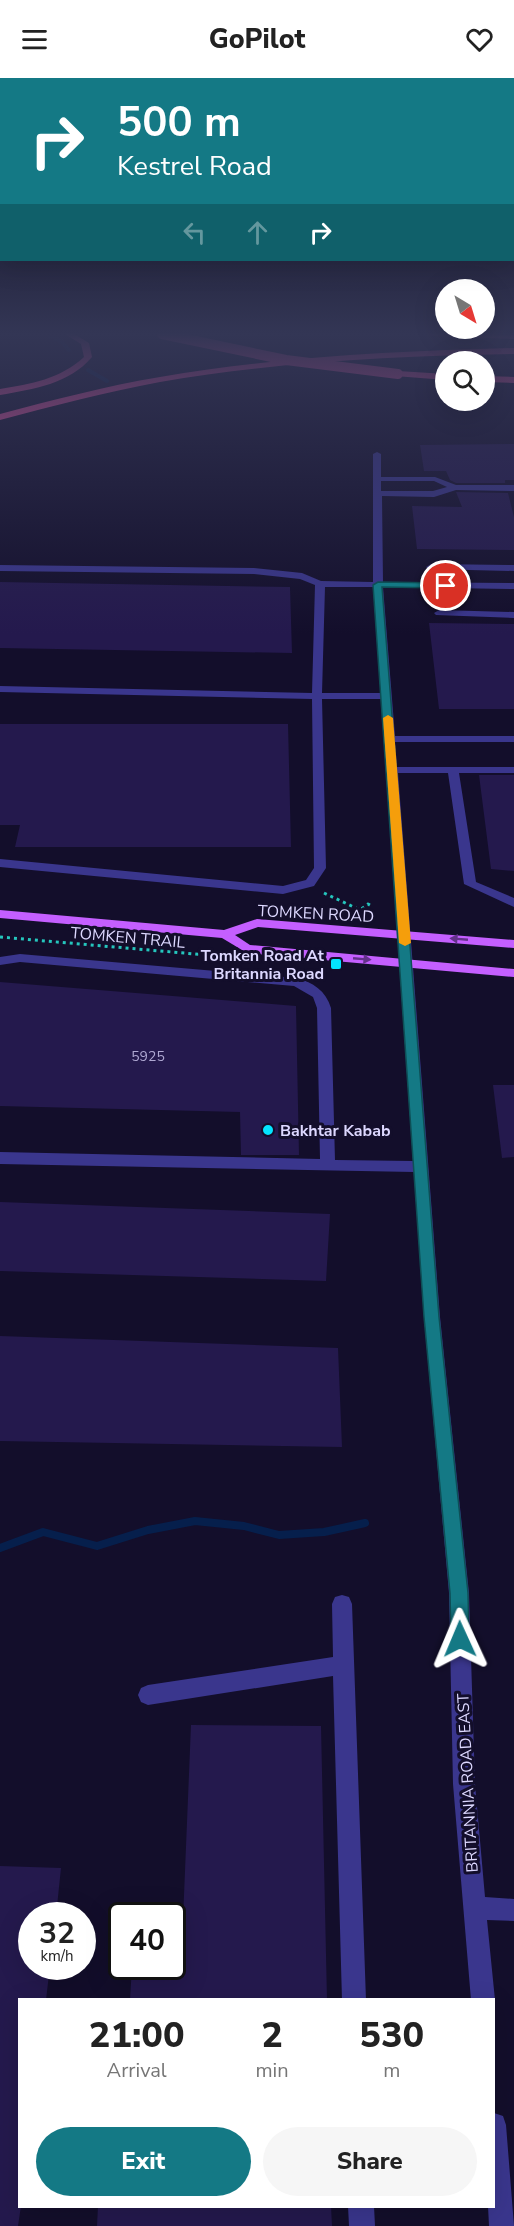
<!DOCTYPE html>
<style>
body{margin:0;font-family:"Nunito Sans",sans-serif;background:#f6f6f6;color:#222;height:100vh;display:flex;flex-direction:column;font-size:22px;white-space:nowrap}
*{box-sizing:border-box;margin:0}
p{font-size:20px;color:#767676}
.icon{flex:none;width:33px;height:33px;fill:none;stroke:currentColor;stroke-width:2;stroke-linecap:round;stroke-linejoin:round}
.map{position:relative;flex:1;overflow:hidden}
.side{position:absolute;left:18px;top:1920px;width:477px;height:210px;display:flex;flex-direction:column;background:#fff;border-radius:0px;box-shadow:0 6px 24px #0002}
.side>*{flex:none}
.top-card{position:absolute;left:0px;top:0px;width:514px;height:183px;box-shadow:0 6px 24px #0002;background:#147985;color:#fff;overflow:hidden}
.needle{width:39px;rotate:142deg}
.fabs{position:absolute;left:435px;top:201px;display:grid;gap:12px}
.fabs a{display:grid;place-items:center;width:60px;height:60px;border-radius:50%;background:#fff;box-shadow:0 6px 24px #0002;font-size:30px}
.speed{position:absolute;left:18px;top:1824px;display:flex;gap:12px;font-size:30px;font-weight:700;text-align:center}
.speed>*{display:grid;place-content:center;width:78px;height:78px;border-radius:50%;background:#fff;box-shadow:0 6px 24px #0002;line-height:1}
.speed small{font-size:15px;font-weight:400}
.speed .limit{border:3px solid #111;border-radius:9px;background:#fff;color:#111}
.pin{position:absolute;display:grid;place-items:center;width:51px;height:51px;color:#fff;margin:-26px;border:3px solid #fff;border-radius:50%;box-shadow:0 2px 6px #0007}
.me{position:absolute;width:66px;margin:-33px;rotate:359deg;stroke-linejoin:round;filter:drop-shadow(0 0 4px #0008)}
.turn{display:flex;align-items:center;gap:21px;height:126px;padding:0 18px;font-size:27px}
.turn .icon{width:78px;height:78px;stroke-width:2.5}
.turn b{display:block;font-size:42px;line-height:51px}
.lanes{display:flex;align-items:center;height:57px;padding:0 18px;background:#0003;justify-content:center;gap:30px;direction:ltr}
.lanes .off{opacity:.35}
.eta{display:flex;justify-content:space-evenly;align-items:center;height:102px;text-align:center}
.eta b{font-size:36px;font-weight:800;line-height:42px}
.cta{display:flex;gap:12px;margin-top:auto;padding:12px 18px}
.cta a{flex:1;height:69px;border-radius:36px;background:#147985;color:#fff;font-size:24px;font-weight:800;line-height:69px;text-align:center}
.cta a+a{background:#f6f6f6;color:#222}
header{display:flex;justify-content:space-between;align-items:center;height:78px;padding:0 18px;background:#fff;font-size:27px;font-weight:800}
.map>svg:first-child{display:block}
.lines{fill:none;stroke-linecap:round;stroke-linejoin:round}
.stream-far1{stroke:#061f4c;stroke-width:4}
.stream{stroke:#061f4c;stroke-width:8}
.building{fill:#24194d}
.path{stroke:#25c6bd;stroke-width:3;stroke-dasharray:3 4;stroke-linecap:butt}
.minor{fill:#3a368d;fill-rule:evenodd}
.major{fill:#c45fff;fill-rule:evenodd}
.highway{fill:#ff53a4;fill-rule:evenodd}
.highway-bridge{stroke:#ff53a4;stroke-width:10}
.oneway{fill:#63328a}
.route{fill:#147985;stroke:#0d4f56;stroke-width:1.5}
.slow{fill:#f59e0b}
.poi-dot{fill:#04e4ff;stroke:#130e2b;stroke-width:2}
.labels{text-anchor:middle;stroke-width:6;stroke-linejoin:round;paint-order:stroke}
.number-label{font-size:14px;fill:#afa8d2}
.street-label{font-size:16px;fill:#ddd8ff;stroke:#130e2b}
.poi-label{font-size:16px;font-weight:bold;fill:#ddd8ff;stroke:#130e2b;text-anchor:end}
</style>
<header><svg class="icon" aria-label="menu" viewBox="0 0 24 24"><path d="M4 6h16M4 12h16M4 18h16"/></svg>GoPilot<svg class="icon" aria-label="heart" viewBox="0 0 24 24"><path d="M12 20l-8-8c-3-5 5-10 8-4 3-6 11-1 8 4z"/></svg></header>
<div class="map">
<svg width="514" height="2148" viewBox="0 0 514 2148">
<rect width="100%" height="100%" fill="#130e2b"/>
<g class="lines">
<path class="stream-far1" d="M45,256L61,263L69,272
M88,292L107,303"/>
<path class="stream" d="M0,1470L43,1454L97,1468L148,1452L195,1443L244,1448L279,1457L324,1454L365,1445"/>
</g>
<path class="building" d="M514,366V402H505V405H456L450,402L446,393H424L420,367Z
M456,414L508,415L514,439V472L417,471L412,428L462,429Z
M0,504L290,509L292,575L0,570Z
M429,545L514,546V631H439Z
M0,646H288L291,769H15L20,747H0Z
M479,697H514V793L491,791Z
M0,904L296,928L299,1077H241L240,1034L0,1028Z
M493,1007H514V1079L502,1080Z
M0,1124L330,1136L326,1203L0,1193Z
M0,1258L338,1270L342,1369L0,1363Z
M191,1647L321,1648L327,1922H130L132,1888H172V1866H182Z
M0,1788L61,1790L56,1838H32V1888H50L46,1922H20L21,2128L18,2148H0Z
M98,2128H331L332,2148H97Z"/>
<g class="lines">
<path class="path" d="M324,815L360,832L368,826L373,829
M0,859L229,879"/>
<path class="minor" d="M377,374L381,376V399H435L456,407H514V413L456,412L434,419L382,418L383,504L514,505V511L383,509L395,658H514V664H395L397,689H514V695H459L476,804L514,820V829L464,806L448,695H398L440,1239L469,1515L475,1706L485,1819L514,1821V1843L487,1842L495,1922L494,1925V1922H471L453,1706L449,1515L424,1239L414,1094L0,1086V1074L320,1081L317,930L313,919L294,908L20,884L0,887V879L20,876L296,900C313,904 326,913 331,930L335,1082L413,1083L381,621H322L326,790L314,808L283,816L0,789V781L283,808L306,802L314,790L312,621L0,614V608L312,615L315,507L300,501L254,496L0,493V487L254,490L302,495L321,503L373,504V376ZM381,403H434L447,409L433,413H381ZM325,509H373L381,615H322Z
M431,486L514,487V493L428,491L426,489Z
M439,532L514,534V540L436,537L434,535Z
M342,1517L349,1519L352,1526L366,1922H342L333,1598L148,1627L141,1624L138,1617L141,1610L148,1607L333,1579L332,1526L335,1519Z
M494,2035L503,2038L506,2047L514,2148H489L488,2128H494Z
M348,2128H374L375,2148H349Z"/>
<path class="major" d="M0,832L224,852L257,841L514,862V870L258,849L235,857L250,867L514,891V899L247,875L222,860L0,840Z"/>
<path class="highway" d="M65,256H74L89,265L92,279C69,306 34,311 0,317V311C31,306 60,301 84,279L81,266Z
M429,256L514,257V261L433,258Z
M514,270V276C396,278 276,284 160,304C106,314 53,328 0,342V336C53,322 106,308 160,299C276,279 396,273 514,270Z
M398,293L446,296V302L395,298L394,296Z
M484,298L514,299V305L484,304Z"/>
<path class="highway-bridge" d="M162,256L286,282L398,296"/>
</g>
<defs><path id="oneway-solid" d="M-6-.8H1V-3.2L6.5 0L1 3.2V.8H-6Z" transform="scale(1.5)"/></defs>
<g class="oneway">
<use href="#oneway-solid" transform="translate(459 861) rotate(-175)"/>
<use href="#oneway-solid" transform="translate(362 881) rotate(5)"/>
</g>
<linearGradient id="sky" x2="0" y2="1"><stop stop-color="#0a0818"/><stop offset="0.46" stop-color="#333655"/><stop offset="1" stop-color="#333655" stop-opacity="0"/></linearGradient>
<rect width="514" height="556" fill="url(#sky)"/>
<path class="route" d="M378,504L446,505L450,508L446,510L382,509L439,1239L468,1515L469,1561L467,1568L460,1570L454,1568L451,1561L450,1515L424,1239L373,507Z"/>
<path class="slow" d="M388,637L393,640L411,865L405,868L399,865L383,640Z"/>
<g class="poi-dot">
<rect x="330" y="880" width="12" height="12" rx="3"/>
<circle cx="268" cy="1052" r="6"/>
</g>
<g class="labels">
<g class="number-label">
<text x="148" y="983">5925</text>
</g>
<g class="street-label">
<text transform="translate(316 835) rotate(3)" y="6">TOMKEN ROAD</text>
<text transform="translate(128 859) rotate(5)" y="6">TOMKEN TRAIL</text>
<text transform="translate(467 1705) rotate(-93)" y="6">BRITANNIA ROAD EAST</text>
</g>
<g class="poi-label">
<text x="324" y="883">Tomken Road At<tspan x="324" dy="18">Britannia Road</tspan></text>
<text x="280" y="1058" text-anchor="start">Bakhtar Kabab</text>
</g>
</g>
</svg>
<div class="fabs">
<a><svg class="needle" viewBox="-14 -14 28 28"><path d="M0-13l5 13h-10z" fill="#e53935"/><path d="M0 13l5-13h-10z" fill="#767676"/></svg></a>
<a><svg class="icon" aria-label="search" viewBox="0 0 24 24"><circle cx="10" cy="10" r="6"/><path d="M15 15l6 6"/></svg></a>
</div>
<div class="speed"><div>32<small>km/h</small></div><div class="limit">40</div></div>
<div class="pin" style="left:446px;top:508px;background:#d93025"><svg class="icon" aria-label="arrive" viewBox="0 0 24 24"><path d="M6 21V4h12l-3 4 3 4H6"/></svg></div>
<svg class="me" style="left:460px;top:1561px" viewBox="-20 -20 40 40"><path d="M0-17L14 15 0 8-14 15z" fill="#147985" stroke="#fff" stroke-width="4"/></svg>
<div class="top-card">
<div class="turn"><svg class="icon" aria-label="right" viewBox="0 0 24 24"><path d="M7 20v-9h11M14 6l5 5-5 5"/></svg><div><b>500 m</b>Kestrel Road</div></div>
<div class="lanes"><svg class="icon off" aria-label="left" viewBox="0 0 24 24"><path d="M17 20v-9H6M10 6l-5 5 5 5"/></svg><svg class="icon off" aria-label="ahead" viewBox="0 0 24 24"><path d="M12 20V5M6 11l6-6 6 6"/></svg><svg class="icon" aria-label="right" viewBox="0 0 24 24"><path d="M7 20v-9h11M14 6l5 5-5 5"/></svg></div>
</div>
<section class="side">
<div class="eta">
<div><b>21:00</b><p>Arrival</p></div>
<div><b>2</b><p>min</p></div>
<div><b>530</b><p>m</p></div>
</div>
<div class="cta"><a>Exit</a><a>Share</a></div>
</section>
</div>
